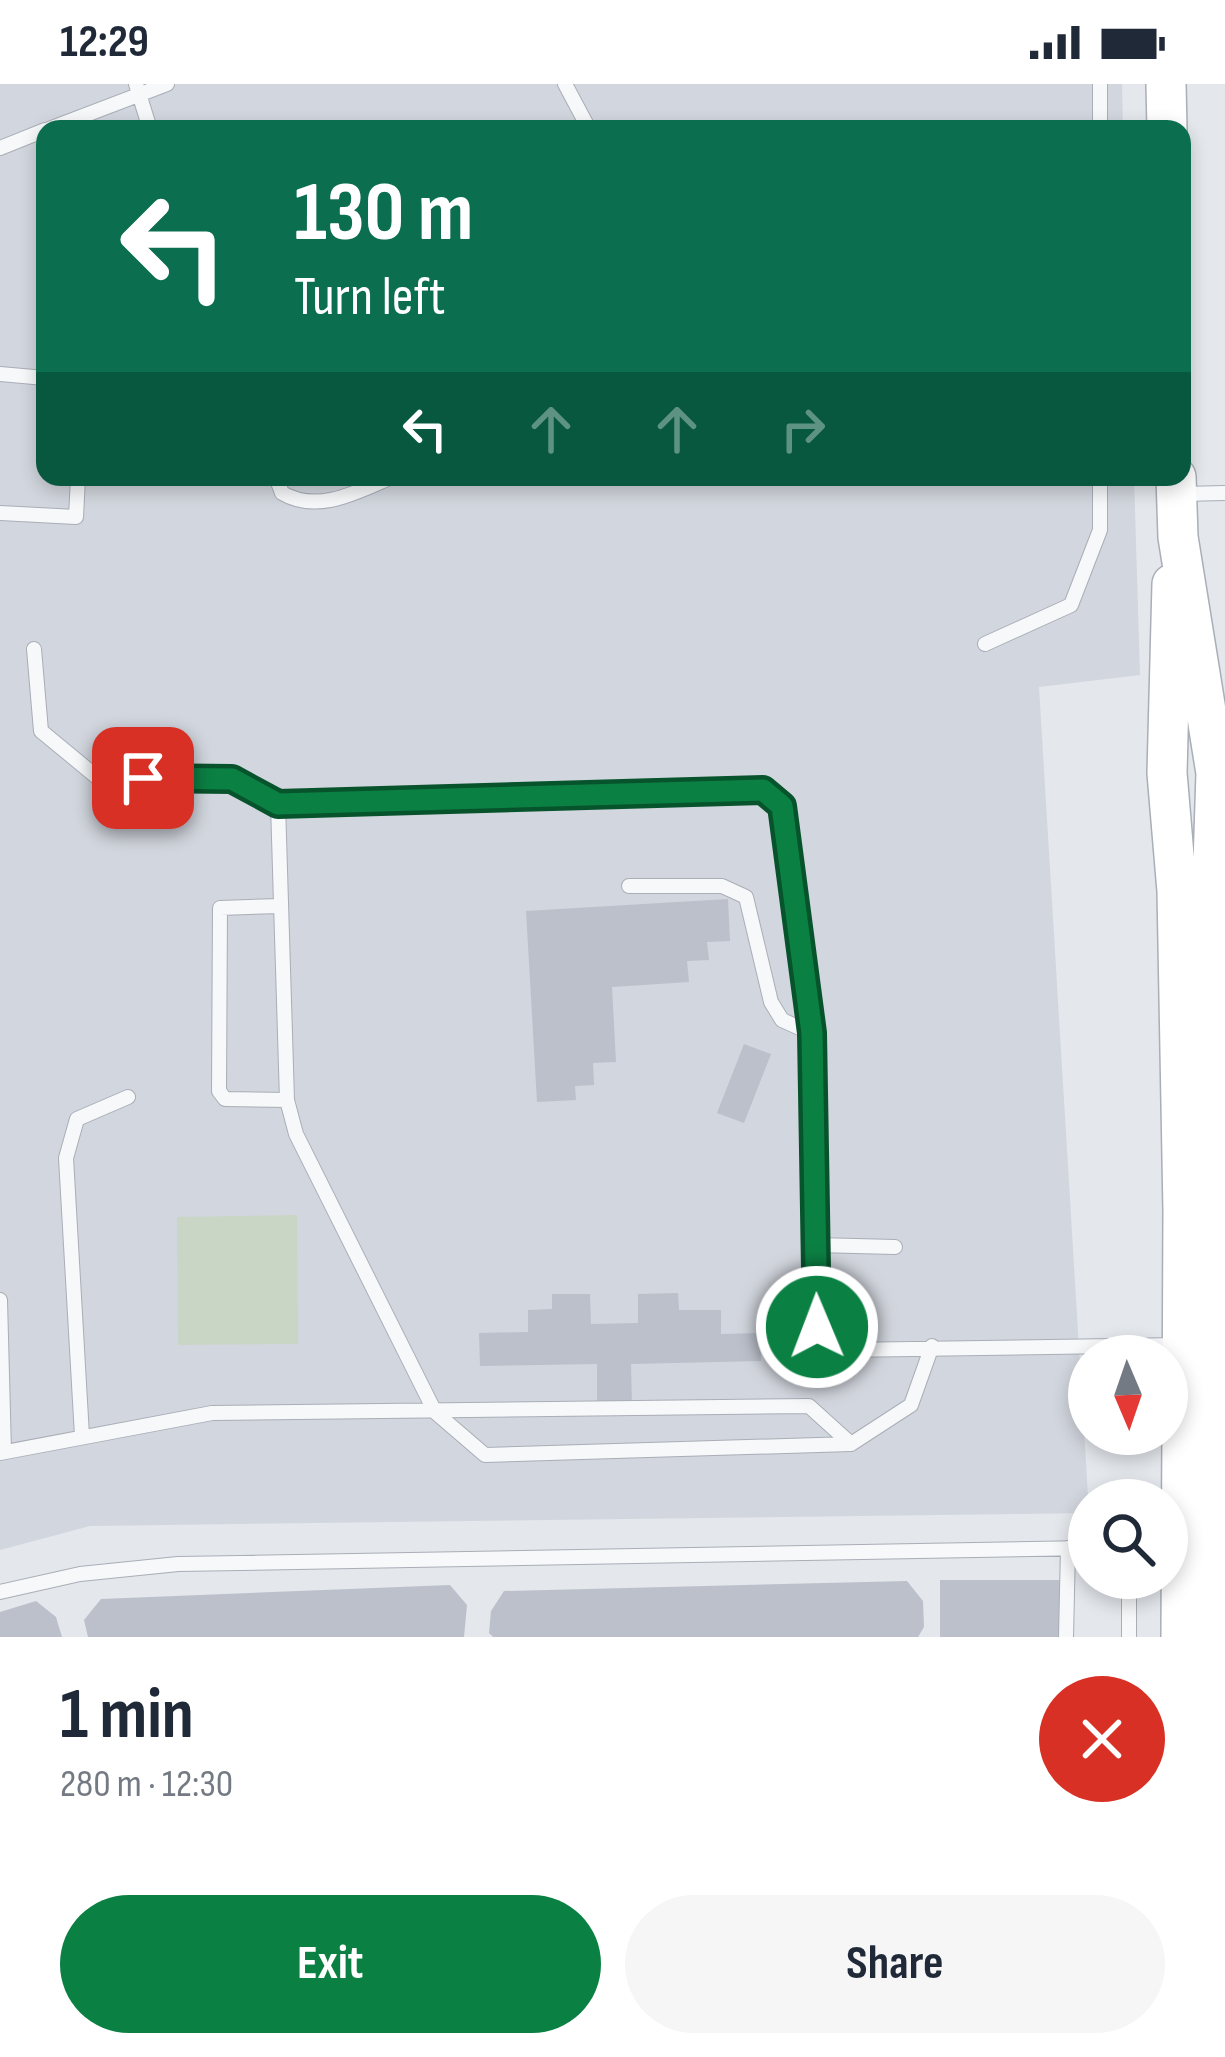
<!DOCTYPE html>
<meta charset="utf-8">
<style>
body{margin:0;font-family:"Sofia Sans Condensed",sans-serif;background:#f6f6f7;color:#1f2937;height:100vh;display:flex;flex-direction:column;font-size:45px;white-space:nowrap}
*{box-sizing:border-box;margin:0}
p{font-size:39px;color:#747a83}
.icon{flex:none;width:66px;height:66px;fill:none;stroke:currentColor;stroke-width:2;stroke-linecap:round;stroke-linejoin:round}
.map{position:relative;height:1553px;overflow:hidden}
.sheet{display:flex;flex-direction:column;background:#fff;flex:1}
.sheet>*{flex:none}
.guide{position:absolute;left:36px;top:36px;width:1155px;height:366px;border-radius:24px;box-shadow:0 6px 18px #0003;background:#0b6e4f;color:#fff;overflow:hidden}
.needle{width:78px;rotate:178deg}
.tools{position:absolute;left:1068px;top:1251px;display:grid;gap:24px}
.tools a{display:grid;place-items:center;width:120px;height:120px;border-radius:50%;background:#fff;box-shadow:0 6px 18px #0003;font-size:60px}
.pin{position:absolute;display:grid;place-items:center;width:102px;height:102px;color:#fff;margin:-51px;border-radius:24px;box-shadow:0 6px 18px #0006}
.me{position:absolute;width:132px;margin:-66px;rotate:359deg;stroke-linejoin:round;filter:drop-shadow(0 0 9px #0008)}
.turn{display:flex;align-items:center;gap:42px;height:252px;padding:0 60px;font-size:54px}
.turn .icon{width:156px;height:156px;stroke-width:2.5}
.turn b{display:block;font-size:84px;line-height:102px}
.lanes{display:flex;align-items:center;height:114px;padding:0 60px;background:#0003;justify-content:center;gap:60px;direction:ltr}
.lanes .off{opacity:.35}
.round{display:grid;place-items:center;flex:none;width:126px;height:126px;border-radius:63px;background:#f6f6f7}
.headline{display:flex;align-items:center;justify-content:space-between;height:204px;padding:0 60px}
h1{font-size:72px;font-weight:700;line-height:90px}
.action{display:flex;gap:24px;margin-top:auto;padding:24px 60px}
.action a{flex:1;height:138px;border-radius:72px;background:#0b8043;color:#fff;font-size:48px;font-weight:700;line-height:138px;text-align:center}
.action a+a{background:#f6f6f7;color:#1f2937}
.status{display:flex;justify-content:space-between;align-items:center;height:84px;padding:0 60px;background:#fff;direction:ltr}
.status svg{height:33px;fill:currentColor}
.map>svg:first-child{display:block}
.built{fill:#d2d6de}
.green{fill:#c9d6c5}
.building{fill:#bbc0ca}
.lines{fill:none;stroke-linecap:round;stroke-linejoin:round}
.lane-casing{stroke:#a9aeb7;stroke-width:16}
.secondary-casing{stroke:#a9aeb7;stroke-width:42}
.lane{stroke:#f7f8fa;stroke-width:14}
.secondary{stroke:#fff;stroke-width:39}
.route-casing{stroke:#07532c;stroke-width:30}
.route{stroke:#0b8043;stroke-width:21}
</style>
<div class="status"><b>12:29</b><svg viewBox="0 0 49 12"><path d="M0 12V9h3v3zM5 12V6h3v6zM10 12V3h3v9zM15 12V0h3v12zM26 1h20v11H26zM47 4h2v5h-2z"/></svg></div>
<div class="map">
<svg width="1225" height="1553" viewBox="0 0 1225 1553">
<rect width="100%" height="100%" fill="#e4e7ec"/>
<path class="built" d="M0,0H1122L1123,45H45V393H1134L1140,591L1039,603L1089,1429L90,1442L0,1466Z"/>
<path class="green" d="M297,1131L298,1260L178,1261L177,1133Z"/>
<path class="building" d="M728,815L730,857L707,858L709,876L687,877L689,898L612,903L616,978L593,979L594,1001L575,1002L576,1016L537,1018L526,827Z
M744,960L771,970L744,1039L717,1029Z
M678,1209L679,1226H721V1250L760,1249L761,1277L631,1280L632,1320H597V1280L480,1282L479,1249L528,1248V1226L552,1225V1210H590L591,1240L638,1239V1210Z
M940,1496H1060V1553H940Z
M907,1497L923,1517L924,1543L918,1553H493L489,1549L491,1527L504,1507Z
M450,1501L467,1521L464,1553H88L84,1536L101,1515Z
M36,1517L56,1533L62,1553H0V1528Z"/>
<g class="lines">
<g class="lane-casing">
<path id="lane" d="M136,0L150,45
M565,0L589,45
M49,45L167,0
M1100,45V0
M0,64L45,46
M0,290L45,294
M276,393L282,409C318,430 357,408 392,393
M1182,410L1225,409
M0,429L76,433L78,393
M985,560L1071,521L1100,446V393
M34,565L41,647L98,694L232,695L278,720L763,706L782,722L811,949L817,1243L843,1266L1180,1261
M278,720L287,1016L296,1050L435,1328L485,1371L851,1360L911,1321L932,1262
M629,802H722L746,813L771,918L782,936L811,949
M280,822L220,824L219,1007L225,1015L287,1016
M816,1161L895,1163
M0,1216L4,1368
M82,1352L66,1074L77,1035L128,1013
M0,1369L212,1329L809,1322L851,1360
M0,1508L80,1490L178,1480L1089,1464
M1066,1553L1068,1464
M1129,1553V1497"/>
</g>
<g class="secondary-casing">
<path id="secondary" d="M1166,0L1167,45
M1176,393L1178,453L1216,689L1212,810L1221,1261L1216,1553
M1172,500L1167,689L1177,807L1183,1127L1181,1553"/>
</g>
<use href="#lane" class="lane"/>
<use href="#secondary" class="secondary"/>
</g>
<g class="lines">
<g class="route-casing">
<path id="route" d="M143,694L232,695L278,720L763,706L782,722L812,949L817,1243"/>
</g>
<use href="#route" class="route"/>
</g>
</svg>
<div class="tools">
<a><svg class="needle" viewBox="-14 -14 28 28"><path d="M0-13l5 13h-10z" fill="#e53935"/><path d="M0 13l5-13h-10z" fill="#747a83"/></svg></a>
<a><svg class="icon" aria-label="search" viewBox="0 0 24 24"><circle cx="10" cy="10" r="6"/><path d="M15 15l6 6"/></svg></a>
</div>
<div class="pin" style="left:143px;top:694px;background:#d93025"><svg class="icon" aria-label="arrive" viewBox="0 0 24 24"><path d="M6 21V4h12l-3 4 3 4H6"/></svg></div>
<svg class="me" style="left:817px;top:1243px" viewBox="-20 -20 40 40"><circle r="17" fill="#0b8043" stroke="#fff" stroke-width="3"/><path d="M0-11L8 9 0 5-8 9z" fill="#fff"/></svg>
<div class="guide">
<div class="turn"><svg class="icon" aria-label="left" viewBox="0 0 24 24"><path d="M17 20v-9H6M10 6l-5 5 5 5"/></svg><div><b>130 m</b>Turn left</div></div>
<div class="lanes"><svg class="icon" aria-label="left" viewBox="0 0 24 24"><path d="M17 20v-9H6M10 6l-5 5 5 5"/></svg><svg class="icon off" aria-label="ahead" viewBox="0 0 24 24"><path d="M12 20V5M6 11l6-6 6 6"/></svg><svg class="icon off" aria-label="ahead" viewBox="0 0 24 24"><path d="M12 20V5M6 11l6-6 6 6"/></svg><svg class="icon off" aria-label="right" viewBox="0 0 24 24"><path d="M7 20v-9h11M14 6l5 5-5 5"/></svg></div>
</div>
</div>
<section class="sheet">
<div class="headline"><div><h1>1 min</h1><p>280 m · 12:30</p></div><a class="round" style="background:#d93025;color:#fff"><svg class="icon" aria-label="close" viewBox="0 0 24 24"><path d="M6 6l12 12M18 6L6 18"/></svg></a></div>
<div class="action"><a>Exit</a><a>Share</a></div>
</section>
